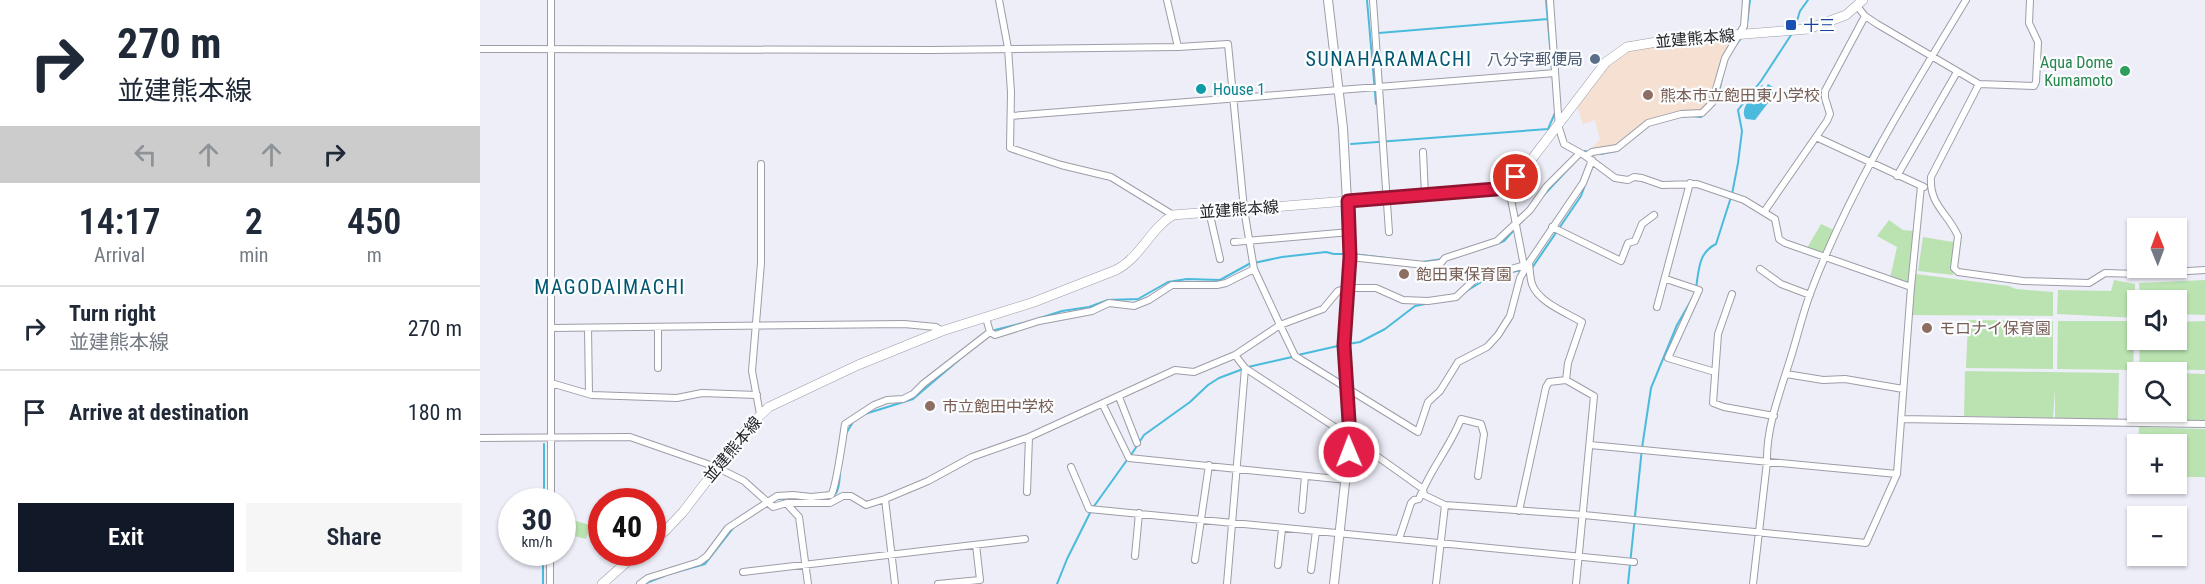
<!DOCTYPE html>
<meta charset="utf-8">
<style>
body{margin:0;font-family:"Roboto Condensed","Noto Sans JP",sans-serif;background:#f6f6f7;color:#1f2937;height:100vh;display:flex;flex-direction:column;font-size:22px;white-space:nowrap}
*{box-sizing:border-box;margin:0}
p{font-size:20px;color:#747a83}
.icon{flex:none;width:33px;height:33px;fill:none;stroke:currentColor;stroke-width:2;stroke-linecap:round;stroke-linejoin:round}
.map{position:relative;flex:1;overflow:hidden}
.drawer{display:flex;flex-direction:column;background:#fff;width:480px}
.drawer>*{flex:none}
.hud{background:#fff;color:#1f2937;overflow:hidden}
.needle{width:39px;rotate:359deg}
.controls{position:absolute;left:1647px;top:218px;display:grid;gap:12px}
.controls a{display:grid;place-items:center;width:60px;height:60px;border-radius:0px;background:#fff;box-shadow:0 2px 4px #0004;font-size:30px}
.speed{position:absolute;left:18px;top:488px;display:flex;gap:12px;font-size:30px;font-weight:700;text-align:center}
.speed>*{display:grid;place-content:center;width:78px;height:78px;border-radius:50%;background:#fff;box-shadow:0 2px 4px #0004;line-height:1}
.speed small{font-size:15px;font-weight:400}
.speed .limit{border:9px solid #d22;background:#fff;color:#111}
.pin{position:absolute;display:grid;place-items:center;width:51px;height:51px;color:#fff;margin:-26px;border:3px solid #fff;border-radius:50%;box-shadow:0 2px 6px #0007}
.me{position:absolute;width:66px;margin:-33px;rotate:359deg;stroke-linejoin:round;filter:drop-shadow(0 0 4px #0008)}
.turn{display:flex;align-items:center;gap:21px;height:126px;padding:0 18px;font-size:27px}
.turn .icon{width:78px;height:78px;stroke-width:2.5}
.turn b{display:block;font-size:42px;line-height:51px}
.lanes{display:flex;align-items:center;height:57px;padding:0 18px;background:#0003;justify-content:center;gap:30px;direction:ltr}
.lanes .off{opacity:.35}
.eta{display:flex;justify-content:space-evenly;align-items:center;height:102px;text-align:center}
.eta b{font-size:36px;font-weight:600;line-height:42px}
.action{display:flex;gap:12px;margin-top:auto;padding:12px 18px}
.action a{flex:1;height:69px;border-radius:0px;background:#111827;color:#fff;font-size:24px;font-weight:600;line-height:69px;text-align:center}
.action a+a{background:#f6f6f7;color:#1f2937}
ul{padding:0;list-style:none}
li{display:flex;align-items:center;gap:18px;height:84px;padding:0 18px;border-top:2px solid #e0e1e3}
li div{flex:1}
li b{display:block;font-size:22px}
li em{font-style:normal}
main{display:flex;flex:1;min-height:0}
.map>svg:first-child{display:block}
.education{fill:#f5e0d2}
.green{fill:#bbe3b2}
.water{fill:#4abbdc}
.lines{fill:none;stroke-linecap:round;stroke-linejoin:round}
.stream{stroke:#4abbdc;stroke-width:2}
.minor-casing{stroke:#9c9da7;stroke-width:8}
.tertiary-casing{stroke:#9c9da7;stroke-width:10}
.secondary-casing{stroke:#9c9da7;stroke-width:10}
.minor{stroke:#fff;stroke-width:6}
.tertiary{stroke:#fff;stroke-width:8}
.secondary{stroke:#fff;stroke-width:9}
.route-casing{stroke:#92132f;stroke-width:15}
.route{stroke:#e11d48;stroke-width:10}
.transit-dot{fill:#1a4fb4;stroke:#fbfcfe;stroke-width:2}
.service-dot{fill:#5c6f8a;stroke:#fbfcfe;stroke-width:2}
.leisure-dot{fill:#2e9e5b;stroke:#fbfcfe;stroke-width:2}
.culture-dot{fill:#0f9aa8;stroke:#fbfcfe;stroke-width:2}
.education-dot{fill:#8d6e63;stroke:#fbfcfe;stroke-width:2}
.labels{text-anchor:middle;stroke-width:4.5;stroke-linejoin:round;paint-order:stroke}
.transit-label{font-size:16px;fill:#164399;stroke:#fbfcfe;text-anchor:start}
.street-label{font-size:16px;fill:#242529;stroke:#fbfcfe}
.service-label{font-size:16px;fill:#4e5e75;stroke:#fbfcfe;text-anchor:end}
.leisure-label{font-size:16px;fill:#27864d;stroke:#fbfcfe;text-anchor:end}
.culture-label{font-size:16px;fill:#0d838f;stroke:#fbfcfe;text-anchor:start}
.education-label{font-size:16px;fill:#785e54;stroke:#fbfcfe;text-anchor:start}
.quarter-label{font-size:20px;letter-spacing:1.5px;fill:#00576f;stroke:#fbfcfe}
</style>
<main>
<section class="drawer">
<div class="hud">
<div class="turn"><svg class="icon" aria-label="right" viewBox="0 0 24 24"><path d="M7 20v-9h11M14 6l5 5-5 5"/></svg><div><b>270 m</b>並建熊本線</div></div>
<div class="lanes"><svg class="icon off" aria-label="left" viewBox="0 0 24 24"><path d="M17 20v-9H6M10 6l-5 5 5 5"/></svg><svg class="icon off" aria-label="ahead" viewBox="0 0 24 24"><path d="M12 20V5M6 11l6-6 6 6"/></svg><svg class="icon off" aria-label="ahead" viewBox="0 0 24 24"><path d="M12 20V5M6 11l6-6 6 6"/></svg><svg class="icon" aria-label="right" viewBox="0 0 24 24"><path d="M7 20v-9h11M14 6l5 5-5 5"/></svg></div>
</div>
<div class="eta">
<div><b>14:17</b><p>Arrival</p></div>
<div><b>2</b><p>min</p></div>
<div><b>450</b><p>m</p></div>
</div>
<ul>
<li><svg class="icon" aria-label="right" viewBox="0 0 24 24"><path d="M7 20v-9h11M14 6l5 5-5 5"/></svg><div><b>Turn right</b><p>並建熊本線</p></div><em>270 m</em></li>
<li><svg class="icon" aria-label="arrive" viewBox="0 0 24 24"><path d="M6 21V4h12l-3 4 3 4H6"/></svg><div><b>Arrive at destination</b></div><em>180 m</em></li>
</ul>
<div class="action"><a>Exit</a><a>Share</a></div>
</section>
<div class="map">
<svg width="1725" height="584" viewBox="0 0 1725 584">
<rect width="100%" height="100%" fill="#edeef8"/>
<path class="education" d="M1250,39L1251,43L1240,64L1232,97L1222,111H1201L1177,117L1135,146L1105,154L1120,140L1115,120L1103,124L1097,105L1124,68L1144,52L1162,47Z"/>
<path class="green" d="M1409,220L1423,230L1434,231L1429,284L1410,278L1417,247L1397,236Z
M1341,224L1356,231L1344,255L1327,248Z
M1443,237L1473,242V275L1438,271Z
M1436,274L1529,286L1536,289L1573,292V316L1429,315Z
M1634,280L1655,284V315L1657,318L1577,314L1578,290L1631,291Z
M1725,280V315L1697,314L1696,300H1660L1659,283Z
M1488,320L1573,321V369L1486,368Z
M1578,321H1655L1653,370L1577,369Z
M1725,321V370L1659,369L1660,339H1696L1697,322Z
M1485,371L1639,373L1638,419H1575V389L1573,418L1484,416Z
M1697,373L1725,374V421L1658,419V411H1696Z
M1659,427L1725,429V477H1697L1696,444H1658Z
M89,519L110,525L106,539L90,535Z"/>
<path class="water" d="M1288,84L1293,87L1291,91L1295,94L1275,120L1266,119C1258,108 1275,94 1282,85L1286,87Z"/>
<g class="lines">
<path class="stream" d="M887,0L896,104
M1066,0L1073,81
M1315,27L1320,11L1328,0
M1266,31L1270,0
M899,33L1068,19
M1255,46L1263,36
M1235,101L1238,97L1242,78
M1212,116L1221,117L1232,106
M871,144L1068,129L1075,113
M1121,154L1139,150
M1389,159L1397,145
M1062,197L1105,151L1107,152
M1019,243L1024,241L1043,220
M873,254L906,258
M942,262L963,259
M1052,268L1101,196L1105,185
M1031,272L1043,270
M1216,288C1219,270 1218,253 1236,244L1252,194L1258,163L1262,131L1258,110L1281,81L1313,32
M985,292L1006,279
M958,302L973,300
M560,318L582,311L609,307L628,300L658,299L688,282L707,279L740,280L769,264L802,257L846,252L854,254H868
M512,333L515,330L543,323
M868,344L880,342L905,329L935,306L950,303
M818,355L862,345
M768,367L812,357
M385,414L433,399L480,359
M367,432L373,422
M651,455L664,435L710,402L728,385L739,378L763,369
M296,499L326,500
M335,500C357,498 359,495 360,473
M64,501V444
M189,574L225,564L254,527
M63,584V552
M164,584L184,576
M577,584L587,559L612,509L647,460
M1148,584L1162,448L1171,388L1197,325L1212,299"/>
<g class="minor-casing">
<path id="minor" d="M71,0V501
M519,0L528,48L531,92L530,148L581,165L631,177L693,215
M687,0L698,47
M893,0L909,232
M1070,0L1079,128L1084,144L1104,155L1135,178L1148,180L1154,177L1162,178L1182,185L1217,184L1264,200L1295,219L1299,239L1305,243L1431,287
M1377,6L1385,16L1397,24L1499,84L1554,86L1556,82L1558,42L1549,23L1550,0
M0,49L453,50L698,47L748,44L764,209L774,269L800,325L815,356L938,432L948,402L960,391L978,362L1007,347L1018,335L1030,316L1040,278L1048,264
M1499,84L1451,177C1449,205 1468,213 1478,236L1474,268L1478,272L1543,281L1609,283L1625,273L1658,274L1725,270
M531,116L1075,73
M1336,137L1444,187
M943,152L945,195
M1106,156L1112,152L1137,148L1168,123L1201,114L1222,113L1232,103L1245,58L1264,26L1266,0
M1417,176L1477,72
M1026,185L1030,194L1044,266
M729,211L740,259
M1284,212L1347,121L1350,114L1345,98V91L1385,16
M1072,227L1141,261L1148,243L1155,241L1162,224L1174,215
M754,242L870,232
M870,257L945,265L961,263L965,258L1017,241L1050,210L1066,187L1100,153
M1049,264C1050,271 1050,278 1052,284C1058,302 1087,313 1102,322L1088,363L1086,380L1114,396L1096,584
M1280,269L1301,284L1330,295
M1186,279L1219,290L1188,358L1235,372
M1252,294L1238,334L1233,403L1244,407L1294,416
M1177,307L1210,183
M178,327V368
M71,328L424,324L456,327L462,331
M108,328L109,394
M510,332L515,335L559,321L612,311L629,303L654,306L669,300L692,285H737L746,283L774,269
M755,355L765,368L870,437L943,489L944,495L965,505L1104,515L1386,543L1417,474L1431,287L1441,186
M1306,374L1343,380L1365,379L1423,389
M71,383L112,395L197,398L222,393L277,395
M639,397L657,443
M623,405L649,458L867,480
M280,414L272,371L281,263V164
M1421,419L1725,424
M0,438L150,437L236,467L264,481L293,507L307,503H350L363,496H371L386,505L405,499L448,481L492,457L549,437L695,370L714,372L755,355L800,325L843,309L858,291L867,288H896L923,300L948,301L976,297L994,280L1048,264L1103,183L1112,160
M1110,445L1417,474
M591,467L609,509L1154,562
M547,492L549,437
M405,499L415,584
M307,504L319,517L328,584
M822,510L825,476
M1039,511L1066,387L1069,382L1086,380
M919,539L931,503L934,500L939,499C949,471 970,447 981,419L1001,424L1004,434L998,476
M655,556L659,513
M715,560L729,465
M798,565L802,529
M831,570L836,531
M263,572L545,539
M70,584V552
M160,584L168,578L219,562L227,556L248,528L297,496L313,495L331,497L351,495C356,489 363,437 365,424L394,405L407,400L423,399L433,394L443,384L510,332L506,318
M458,584L500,580L496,545
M747,584L765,368
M956,584L965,505
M1273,584L1287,462C1286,428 1300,392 1310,360C1317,338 1322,316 1330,294C1369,190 1429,94 1486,0"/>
</g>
<g class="tertiary-casing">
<path id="tertiary" d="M848,0L863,128L870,257L864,335L870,437L854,584"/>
</g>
<g class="secondary-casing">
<path id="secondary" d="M172,541L185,531L203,512L268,427L289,407L378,365L462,331L554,302L636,270C661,257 670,229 693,215L1016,189L1026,185L1045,168L1126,62L1147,47L1189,40L1328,29L1366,15L1383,0
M122,584L158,552"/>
</g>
<use href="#minor" class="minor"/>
<use href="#tertiary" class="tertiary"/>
<use href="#secondary" class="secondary"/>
</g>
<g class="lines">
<g class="route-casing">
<path id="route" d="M869,452L870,437L864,345L870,257L868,201L1016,189L1026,185L1036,177"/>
</g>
<use href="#route" class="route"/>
</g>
<rect class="transit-dot" x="1305" y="19" width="12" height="12" rx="3"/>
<circle class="service-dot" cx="1115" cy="59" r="6"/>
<circle class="leisure-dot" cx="1645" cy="71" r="6"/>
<circle class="culture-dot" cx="721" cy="89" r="6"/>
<g class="education-dot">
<circle cx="1168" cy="95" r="6"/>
<circle cx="924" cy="274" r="6"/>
<circle cx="1447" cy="328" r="6"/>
<circle cx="450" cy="406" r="6"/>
</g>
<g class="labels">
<g class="transit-label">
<text x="1323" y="31">十三</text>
</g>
<g class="street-label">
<text transform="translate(1215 38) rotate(-5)" y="6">並建熊本線</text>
<text transform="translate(759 209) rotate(-4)" y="6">並建熊本線</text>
<text transform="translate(252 449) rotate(-50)" y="6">並建熊本線</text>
</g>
<g class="service-label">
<text x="1103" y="65">八分字郵便局</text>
</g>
<g class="leisure-label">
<text x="1633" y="68">Aqua Dome<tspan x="1633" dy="18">Kumamoto</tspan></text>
</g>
<g class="culture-label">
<text x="733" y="95">House 1</text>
</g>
<g class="education-label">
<text x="1180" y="101">熊本市立飽田東小学校</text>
<text x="936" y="280">飽田東保育園</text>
<text x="1459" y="334">モロナイ保育園</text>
<text x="462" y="412">市立飽田中学校</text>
</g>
<g class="quarter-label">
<text x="909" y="66">SUNAHARAMACHI</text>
<text x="130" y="294">MAGODAIMACHI</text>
</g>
</g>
</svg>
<div class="controls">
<a><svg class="needle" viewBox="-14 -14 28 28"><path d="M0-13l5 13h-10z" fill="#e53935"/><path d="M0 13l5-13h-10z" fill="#747a83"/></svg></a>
<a><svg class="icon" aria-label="sound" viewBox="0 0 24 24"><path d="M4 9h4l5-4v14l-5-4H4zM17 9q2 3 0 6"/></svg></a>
<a><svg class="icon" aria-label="search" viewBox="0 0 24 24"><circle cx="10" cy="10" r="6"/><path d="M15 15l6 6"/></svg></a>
<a>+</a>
<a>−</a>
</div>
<div class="speed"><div>30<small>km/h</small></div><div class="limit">40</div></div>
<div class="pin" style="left:1036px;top:177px;background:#d93025"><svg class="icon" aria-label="arrive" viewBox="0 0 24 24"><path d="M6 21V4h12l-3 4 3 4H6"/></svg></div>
<svg class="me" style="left:869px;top:452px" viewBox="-20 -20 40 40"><circle r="17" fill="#e11d48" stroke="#fff" stroke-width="3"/><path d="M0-11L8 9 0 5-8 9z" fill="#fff"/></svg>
</div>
</main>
